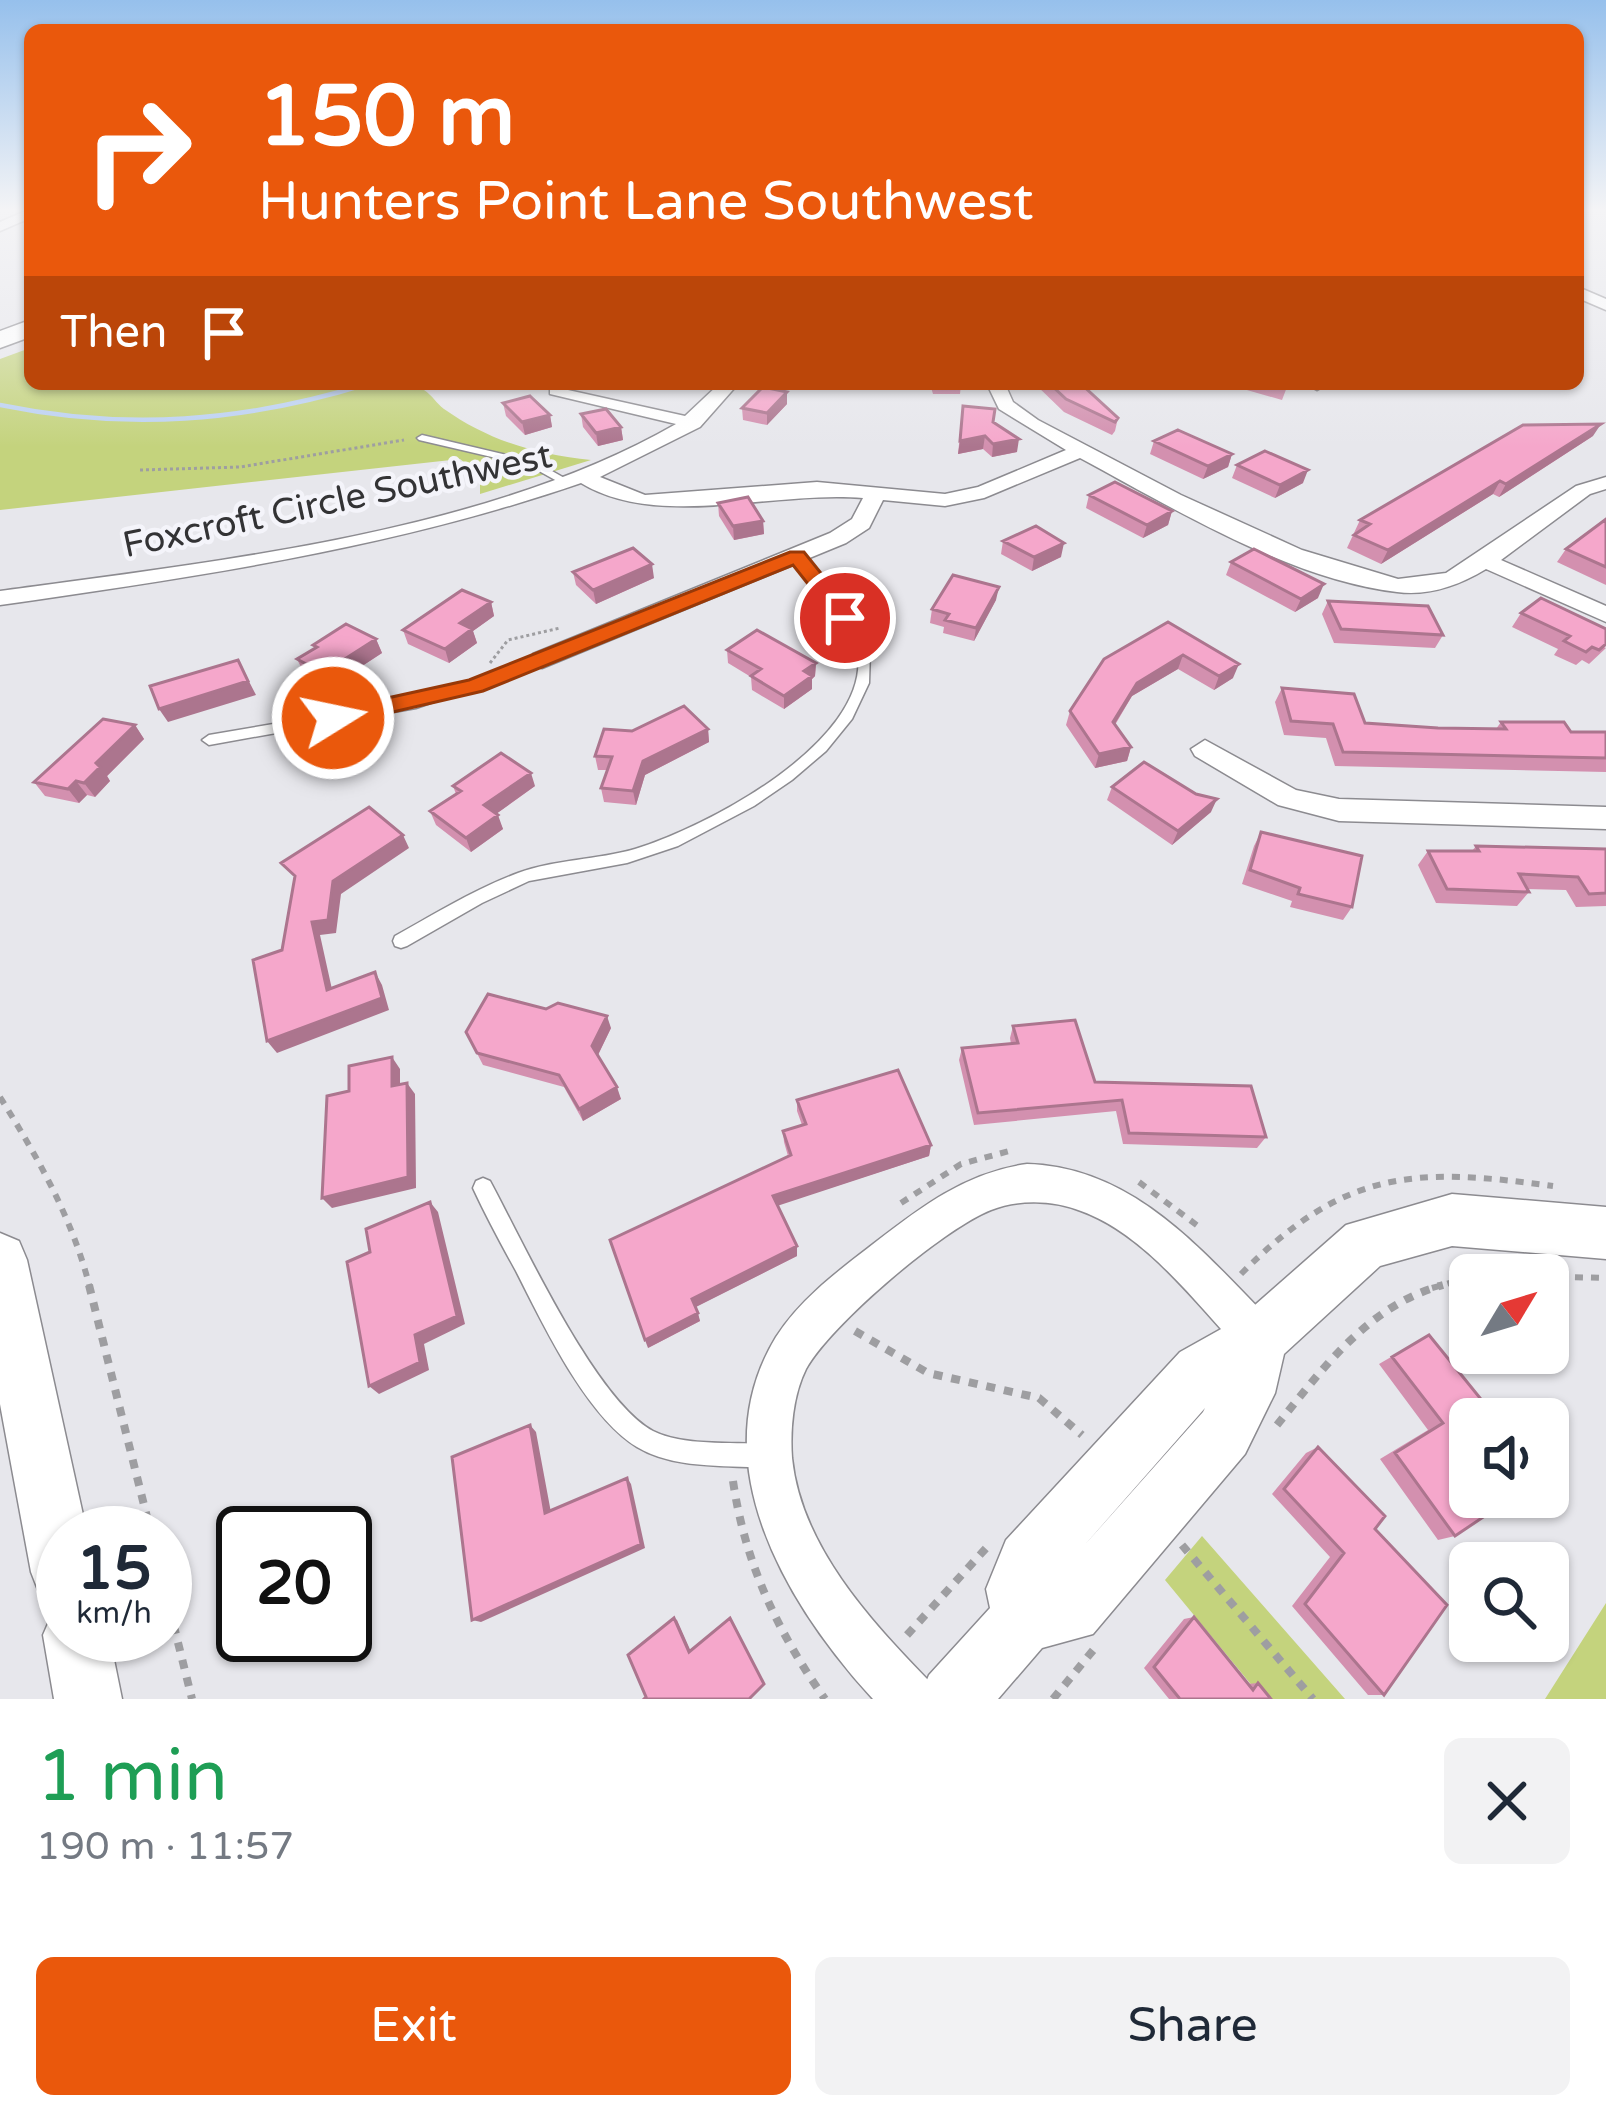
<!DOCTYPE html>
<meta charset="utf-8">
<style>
body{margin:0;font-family:"Varela Round",sans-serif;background:#f2f2f3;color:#1f2937;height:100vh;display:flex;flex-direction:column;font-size:45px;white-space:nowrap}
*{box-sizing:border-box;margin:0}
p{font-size:39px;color:#747a83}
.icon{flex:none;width:66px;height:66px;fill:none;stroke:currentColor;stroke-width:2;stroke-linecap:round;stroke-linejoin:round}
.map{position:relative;height:1699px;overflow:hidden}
.panel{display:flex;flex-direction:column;background:#fff;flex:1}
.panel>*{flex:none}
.guide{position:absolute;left:24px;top:24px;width:1560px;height:366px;border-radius:18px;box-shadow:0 3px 9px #0004;background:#ea580c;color:#fff;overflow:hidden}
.needle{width:78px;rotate:52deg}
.controls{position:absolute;left:1449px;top:1254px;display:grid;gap:24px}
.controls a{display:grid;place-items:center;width:120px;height:120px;border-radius:18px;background:#fff;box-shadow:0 3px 9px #0004;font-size:60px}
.speed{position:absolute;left:36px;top:1506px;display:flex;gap:24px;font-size:60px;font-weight:700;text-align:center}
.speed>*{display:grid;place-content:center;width:156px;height:156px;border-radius:50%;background:#fff;box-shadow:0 3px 9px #0004;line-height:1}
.speed small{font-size:30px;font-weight:400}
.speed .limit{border:6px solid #111;border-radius:18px;background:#fff;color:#111}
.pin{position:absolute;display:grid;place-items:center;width:102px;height:102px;color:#fff;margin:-51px;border:6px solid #fff;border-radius:50%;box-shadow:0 3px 12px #0007}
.me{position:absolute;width:132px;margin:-66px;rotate:80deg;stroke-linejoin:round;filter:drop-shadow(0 0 9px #0008)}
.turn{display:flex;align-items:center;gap:42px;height:252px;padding:0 36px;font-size:54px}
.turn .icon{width:156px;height:156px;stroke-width:2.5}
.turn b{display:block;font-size:84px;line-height:102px}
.then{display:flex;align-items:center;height:114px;padding:0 36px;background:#0003;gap:24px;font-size:45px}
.round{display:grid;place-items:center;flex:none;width:126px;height:126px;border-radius:18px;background:#f2f2f3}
.summary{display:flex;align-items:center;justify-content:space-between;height:204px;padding:0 36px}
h1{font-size:72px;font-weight:600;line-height:90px;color:#1e9e55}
.cta{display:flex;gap:24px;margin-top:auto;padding:24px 36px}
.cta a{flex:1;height:138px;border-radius:18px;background:#ea580c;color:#fff;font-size:48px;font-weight:600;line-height:138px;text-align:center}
.cta a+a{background:#f2f2f3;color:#1f2937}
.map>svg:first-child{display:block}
.green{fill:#c4d37d}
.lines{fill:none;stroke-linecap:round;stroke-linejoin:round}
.stream{stroke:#bcd1f2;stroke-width:4.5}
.service-casing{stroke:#8c8b90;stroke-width:3}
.minor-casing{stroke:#8c8b90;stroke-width:3}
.tertiary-casing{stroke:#8c8b90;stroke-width:3}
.primary-casing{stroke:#8c8b90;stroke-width:3}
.path-far2{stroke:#9e9ea1;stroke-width:3;stroke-dasharray:3 3;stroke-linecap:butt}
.path-far1{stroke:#9e9ea1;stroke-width:6;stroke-dasharray:8 8;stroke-linecap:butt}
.path{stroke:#9e9ea1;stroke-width:8;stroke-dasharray:9 9;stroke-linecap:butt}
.service{fill:#fff;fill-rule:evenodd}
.minor{fill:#fff;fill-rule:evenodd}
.tertiary{fill:#fff;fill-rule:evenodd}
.primary{fill:#fff;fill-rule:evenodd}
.wall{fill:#d390af}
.shaded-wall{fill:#ac758e}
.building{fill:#f5a7cb;stroke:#ac758e;stroke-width:3}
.route{fill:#ea580c;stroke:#983908;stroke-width:3}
.labels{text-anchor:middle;stroke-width:9;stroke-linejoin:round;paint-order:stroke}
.far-street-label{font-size:36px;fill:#333335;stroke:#f4f4fa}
</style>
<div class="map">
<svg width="1606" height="1699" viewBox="0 0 1606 1699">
<rect width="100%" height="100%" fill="#e7e7ec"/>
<path class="green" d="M30,348V384H124L136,390L159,384H431L424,390C433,396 436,403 444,409C488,440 536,455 591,460L480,494V475L460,459L0,510V359Z
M1202,1536L1345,1699H1263L1165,1580Z
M1606,1603V1699H1545Z"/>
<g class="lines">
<path class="stream" d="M0,405C126,431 244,422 367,384"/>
<g class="service-casing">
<path id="service" d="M422,435L536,462L575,484L566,486L530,466L419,440L417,438Z
M797,553L801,554L870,650L869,683L852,719L826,751L792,780L754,806L678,846L627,863L529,881L482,903L407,946L401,948L395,946L393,941L395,936C435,914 475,889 518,873C556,859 597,860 635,849C705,828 868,743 858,655C856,640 803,573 791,556Z
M542,656L548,660L546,663L416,708L209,745L202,740L209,735L414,700Z
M483,1178L490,1181C523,1242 595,1400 653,1431C682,1446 733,1442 765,1444L773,1448L777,1456L773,1464L765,1468C724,1465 673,1469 637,1447C586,1416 543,1324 516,1271C501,1244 486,1216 473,1188L476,1181Z"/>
</g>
<g class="minor-casing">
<path id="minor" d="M30,209V218L0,231V222Z
M1578,287L1606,299V310L1578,298Z
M719,384H738L700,427L600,477L645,495L817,482L945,494L978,487L1066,450L999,409L987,384H1005L1013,402L1038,420L1181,495L1302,550L1398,579L1446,573L1576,486L1606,477V489L1590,494L1501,560L1606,606V622L1486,569C1458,586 1429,596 1397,592C1291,580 1173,508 1080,458L984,498L945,506L883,500L869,528L846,543L542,668L533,666V654L830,533L852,519L863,498C775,490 658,530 581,483C393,548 196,577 0,605V591C216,561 485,534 676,424L550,394V386L685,416Z
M1306,384H1325L1326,385L1317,390Z
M1205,740L1296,790L1339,799L1606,807V829L1339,821L1278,805L1195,756L1191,749Z
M1027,1164C1135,1167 1204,1253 1274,1324L1281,1339L1274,1354L1259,1361L1244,1354C1197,1305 1147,1235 1081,1211C1053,1200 1019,1199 991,1210C943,1229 831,1324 806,1369C793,1395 790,1430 792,1458C801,1546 870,1620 928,1680L935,1699H873C787,1605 700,1462 776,1337C799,1301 834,1274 868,1248C917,1210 963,1173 1027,1164Z"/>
</g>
<g class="tertiary-casing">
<path id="tertiary" d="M1452,1194L1606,1207V1259L1452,1246L1380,1266L1284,1354L1275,1393L1245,1454L1093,1634L1042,1648L998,1699H919L929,1675L990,1608L986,1589L1006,1540L1180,1352L1239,1319L1346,1225ZM1205,1408L1203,1412L1082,1548Z
M0,1233L19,1241L27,1260L87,1533H63V1604L40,1595L31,1572L0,1404Z
M63,1607V1635H109L122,1699H54L43,1635L53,1612Z"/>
</g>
<g class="primary-casing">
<path id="primary" d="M30,320V337L0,348V331Z"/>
</g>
<path class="path-far2" d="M140,470L240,467L404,440
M490,663L508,640L560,628"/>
<path class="path-far1" d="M0,1097C38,1158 72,1217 90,1288
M1139,1182L1202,1229
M901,1203L961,1164L1013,1150
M1241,1274C1345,1169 1414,1167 1553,1186
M1495,1275L1606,1278
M1432,1288L1470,1277"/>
<path class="path" d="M89,1285L151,1533
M855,1331L928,1373L1039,1398L1082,1435
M1277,1425C1324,1367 1369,1305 1443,1285
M733,1481C745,1563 777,1631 825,1699
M1182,1545L1313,1699
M165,1590L192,1699
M907,1635L988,1546
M1053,1699L1095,1648"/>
<use href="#service" class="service"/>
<use href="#minor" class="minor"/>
<use href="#tertiary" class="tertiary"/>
<use href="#primary" class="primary"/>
</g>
<path class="wall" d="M930,384H961L960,394H933Z
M1035,384H1081L1118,418L1115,431L1112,435L1064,412Z
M1226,384H1284L1287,387L1282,400Z
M787,392V404L767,425L743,420L742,408Z
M503,403L550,415L552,427L525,435L506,416Z
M963,406L993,422L1017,452L992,457L983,449L958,454Z
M581,414L621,427L623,440L598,446L583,427Z
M1593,436L1499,497L1493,494L1381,564L1347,548L1360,520Z
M1154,441L1232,454L1228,467L1203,479L1150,454Z
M1237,465L1303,483L1275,498L1232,478Z
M1089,495L1172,511L1168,525L1143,538L1086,508Z
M718,503L763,521L764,534L734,540L719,516Z
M1606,519V585L1557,562L1566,549Z
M1003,541L1061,557L1032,571L1001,554Z
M1231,562L1318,598L1295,612L1226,575Z
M573,572L654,578L596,604L576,585Z
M996,600L974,641L943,633L944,627L930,623L932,609Z
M1328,601L1443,635L1435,648L1334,643L1322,614Z
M491,602L494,616L473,631L477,643L449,663L408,644L403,630Z
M1521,613L1606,648L1589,664L1582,660L1576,665L1554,655L1558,649L1512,627Z
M1168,622L1233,678L1214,690L1178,669L1132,696L1115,725L1131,747L1127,761L1095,768L1066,725L1070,711Z
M376,639L382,653L330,687L304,673L297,659L315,649L313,645Z
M727,650L816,663L815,676L812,679V689L784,709L752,690L751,677L728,663Z
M1282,688L1365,723L1438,728L1496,729L1501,722L1571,732H1606V772L1335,766L1326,738L1284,735L1275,702Z
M135,725L144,739L107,776L110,781L95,797L87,795L79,803L45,796L34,782Z
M708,729L709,742L645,775L636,805L604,802L601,788L607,770H598L595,756L632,731Z
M453,786H535L496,814L503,829L471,852L436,825L430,811L456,794Z
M1112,787L1211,812L1172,845L1107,800Z
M1261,832L1352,907L1343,920L1290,907L1292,901L1242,884L1254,846Z
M1476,846L1606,849V906L1576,907L1566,890L1527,889L1529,892L1517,906L1436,903L1418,865L1428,851H1472Z
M1013,1026L1095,1082L1266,1137L1257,1148L1123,1144L1116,1111L974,1125L959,1060L962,1048L1011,1044L1010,1038Z
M611,1028L598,1055L621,1099L583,1121L564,1087L483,1065L466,1032Z
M797,1100L931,1145L929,1156L777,1205L797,1256L695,1307L700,1321L648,1348L788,1156L784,1142L783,1131L802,1125L797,1111Z
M1429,1335L1497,1419L1455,1536L1438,1540L1380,1459L1428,1430L1379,1364Z
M1318,1447L1375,1529L1384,1695H1368L1292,1606L1330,1557L1272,1494L1306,1453Z
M1194,1617L1247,1684L1258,1683L1271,1699H1169L1144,1668L1184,1619Z"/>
<path class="shaded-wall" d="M787,392V404L767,425V413Z
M550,415L552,427L525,435L522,422Z
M1601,424L1593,436L1499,497L1506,484Z
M621,427L623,440L598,446L596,433Z
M985,436L983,449L958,454L960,441Z
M1019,439L1017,452L992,457L993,444Z
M1232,454L1228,467L1203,479L1208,466Z
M1308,470L1303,483L1275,498L1280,485Z
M1500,481L1493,494L1381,564L1388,550Z
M1172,511L1168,525L1143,538L1147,525Z
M763,521L764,534L734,540L733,526Z
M1064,543L1061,557L1032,571L1034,557Z
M652,564L654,578L596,604L593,590Z
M1324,584L1318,598L1295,612L1301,599Z
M999,587L996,600L974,641L976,628Z
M491,602L494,616L473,631L477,643L449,663L445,649L460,623Z
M376,639L382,653L330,687L323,673Z
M1183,655L1178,669L1132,696L1108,735L1113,722L1137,683Z
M238,660L256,695L168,722L159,709Z
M816,663L815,676L812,679V689L784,709V696L804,671Z
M1239,664L1233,678L1214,690L1219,676Z
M135,725L144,739L107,776L110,781L95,797L84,783L96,763Z
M708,729L709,742L645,775L636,805L633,791L643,761Z
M1131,747L1127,761L1095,768L1099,754Z
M531,773L535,786L489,819L484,805Z
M76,781L87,795L79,803L68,789Z
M1217,799L1211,812L1172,845L1178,831Z
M498,815L503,829L471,852L466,838Z
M403,835L409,848L341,894L336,933L320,935L335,1003L327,990L312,922L333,881Z
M375,972L382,985L389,1010L277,1053L267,1041Z
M607,1016L611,1028L596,1059L592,1046Z
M392,1057L400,1069V1098L392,1086Z
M407,1083L415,1094L416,1188L332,1208L322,1198Z
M617,1087L621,1099L583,1121L579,1109Z
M931,1145L929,1156L774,1207L773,1196Z
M430,1202L438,1212L465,1324L424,1344L429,1370L379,1394L369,1386Z
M797,1246V1256L694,1308L692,1299Z
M698,1313L700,1321L648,1348L645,1340Z
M530,1425L536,1432L552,1518L545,1513Z
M627,1478L631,1484L645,1548L481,1622L472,1620Z
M674,1618L677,1620L692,1654L689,1652Z"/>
<path class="building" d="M1050,384H1081L1118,418L1115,422L1066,399Z
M763,387L787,392L767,413L742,408Z
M530,396L550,415L522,422L503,403Z
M963,406L995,409L993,422L1019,439L993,444L985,436L960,441Z
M606,409L621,427L596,433L581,414Z
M1601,424L1506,484L1500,481L1388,550L1354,535L1370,524L1360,520L1523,425Z
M1178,430L1232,454L1208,466L1154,441Z
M1265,451L1308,470L1280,485L1237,465Z
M1115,482L1172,511L1147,525L1089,495Z
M748,497L763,521L733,526L718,503Z
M1606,519V567L1566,549Z
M1036,526L1064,543L1034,557L1003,541Z
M633,548L652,564L593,590L573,572Z
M1254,549L1324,584L1301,599L1231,562Z
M953,575L999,587L976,628L945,620L949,614L932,609Z
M462,590L491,602L460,623L472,629L445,649L403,630Z
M1541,598L1606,629V644L1599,650L1592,647L1586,652L1564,641L1570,636L1521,613Z
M1328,601L1428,606L1443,635L1341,629Z
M1168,622L1239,664L1219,676L1183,655L1137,683L1113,722L1131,747L1099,754L1070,711L1104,659Z
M346,624L376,639L323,673L297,659L317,647L313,645Z
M757,630L816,663L804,671L812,676L784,696L751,676L761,669L727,650Z
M238,660L248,681L159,709L150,686Z
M1282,688L1354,694L1365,723L1438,728L1506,729L1501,722H1564L1571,732H1606V758L1343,752L1333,724L1291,721Z
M684,706L708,729L643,761L633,791L601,788L612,757L595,756L604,729L632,731Z
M103,719L135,725L96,763L100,767L84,783L76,781L68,789L34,782Z
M501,753L531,773L484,805L498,815L466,838L430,811L461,791L453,786Z
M1144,762L1196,794L1217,799L1178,831L1112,787Z
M369,807L403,835L333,881L328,920L312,922L327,990L375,972L382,998L267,1041L253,960L282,950L295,876L281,863Z
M1261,832L1362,856L1352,907L1298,894L1300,888L1250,870Z
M1476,846L1606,849V893L1589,894L1578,877L1519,874L1529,892L1447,889L1428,851H1479Z
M488,994L546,1009L558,1003L607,1016L592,1046L617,1087L579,1109L559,1075L477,1053L466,1032Z
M1075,1020L1095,1082L1251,1086L1266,1137L1129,1133L1122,1100L978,1113L962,1048L1018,1043L1013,1026Z
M392,1057V1086L407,1083L408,1177L322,1198L327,1096L349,1091V1066Z
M898,1070L931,1145L773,1196L797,1246L692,1299L698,1313L645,1340L610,1240L791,1155L783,1131L806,1124L797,1100Z
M430,1202L457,1316L415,1335L420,1362L369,1386L347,1262L370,1252L366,1229Z
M1429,1335L1497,1419H1470V1497H1513L1455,1536L1395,1453L1443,1423L1392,1357Z
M530,1425L545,1513L627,1478L641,1544L472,1620L452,1457Z
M1318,1447L1385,1516L1375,1529L1447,1605L1384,1695L1305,1604L1344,1553L1284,1489Z
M1194,1617L1253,1690L1258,1683L1271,1699H1180L1154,1667Z
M674,1618L689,1652L730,1618L764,1684L749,1699H644L646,1697L628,1655Z"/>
<linearGradient id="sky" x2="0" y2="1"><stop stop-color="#96c0ec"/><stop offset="0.47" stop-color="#f4f4f6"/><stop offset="1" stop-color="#f4f4f6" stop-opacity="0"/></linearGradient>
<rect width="1606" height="447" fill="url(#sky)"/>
<path class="route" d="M790,552H804L853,613V622H838L793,565L483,691L333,726L321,718L333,710L469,680Z"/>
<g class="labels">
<g class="far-street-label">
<text transform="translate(337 499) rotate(-12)" y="13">Foxcroft Circle Southwest</text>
</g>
</g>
</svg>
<div class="controls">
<a><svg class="needle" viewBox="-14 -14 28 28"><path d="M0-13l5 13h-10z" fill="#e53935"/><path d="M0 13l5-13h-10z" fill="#747a83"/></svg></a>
<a><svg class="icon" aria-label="sound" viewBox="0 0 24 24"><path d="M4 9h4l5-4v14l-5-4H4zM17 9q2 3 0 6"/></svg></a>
<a><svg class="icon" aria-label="search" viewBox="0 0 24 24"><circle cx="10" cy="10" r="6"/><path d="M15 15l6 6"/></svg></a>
</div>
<div class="speed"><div>15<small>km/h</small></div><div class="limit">20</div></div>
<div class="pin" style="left:845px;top:618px;background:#d93025"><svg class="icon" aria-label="arrive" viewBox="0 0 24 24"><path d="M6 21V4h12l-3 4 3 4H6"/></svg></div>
<svg class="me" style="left:333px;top:718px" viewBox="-20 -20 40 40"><circle r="17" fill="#ea580c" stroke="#fff" stroke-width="3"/><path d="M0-11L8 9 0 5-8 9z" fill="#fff"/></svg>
<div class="guide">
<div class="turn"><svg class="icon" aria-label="right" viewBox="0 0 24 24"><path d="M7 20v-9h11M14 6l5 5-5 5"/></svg><div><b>150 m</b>Hunters Point Lane Southwest</div></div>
<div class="then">Then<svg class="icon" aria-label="arrive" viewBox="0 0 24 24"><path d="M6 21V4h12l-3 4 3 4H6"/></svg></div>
</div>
</div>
<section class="panel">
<div class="summary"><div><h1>1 min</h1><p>190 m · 11:57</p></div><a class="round"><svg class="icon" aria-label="close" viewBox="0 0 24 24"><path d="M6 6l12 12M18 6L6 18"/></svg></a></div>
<div class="cta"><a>Exit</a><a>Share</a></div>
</section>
